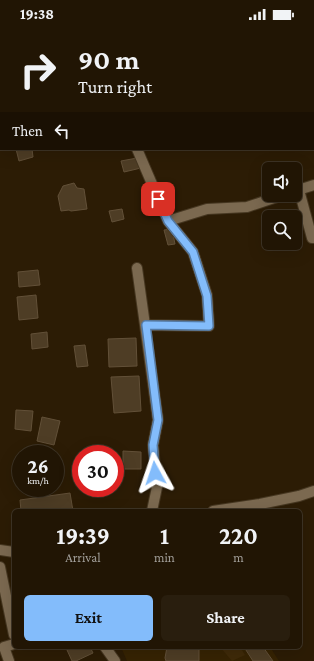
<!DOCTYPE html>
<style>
body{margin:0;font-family:"Crimson Pro",serif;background:#291e0e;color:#f1f3f6;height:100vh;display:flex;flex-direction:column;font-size:15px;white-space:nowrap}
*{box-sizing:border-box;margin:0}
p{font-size:13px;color:#a29f9a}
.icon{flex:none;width:22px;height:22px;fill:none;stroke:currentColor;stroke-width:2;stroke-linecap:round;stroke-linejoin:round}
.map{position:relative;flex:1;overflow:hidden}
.drawer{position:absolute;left:12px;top:481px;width:290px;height:140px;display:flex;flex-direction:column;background:#211504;border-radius:6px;box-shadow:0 4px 16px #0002,0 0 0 1px #3e3426}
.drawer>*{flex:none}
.guide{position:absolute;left:0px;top:0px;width:314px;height:122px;box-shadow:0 4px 16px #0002,0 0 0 1px #3e3426;background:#211504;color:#f1f3f6;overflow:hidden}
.controls{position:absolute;left:262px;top:134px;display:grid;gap:8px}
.controls a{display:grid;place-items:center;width:40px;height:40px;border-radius:6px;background:#211504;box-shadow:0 4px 16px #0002,0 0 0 1px #3e3426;font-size:20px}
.speed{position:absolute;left:12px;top:417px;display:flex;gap:8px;font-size:20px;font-weight:700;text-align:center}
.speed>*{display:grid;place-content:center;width:52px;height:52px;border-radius:50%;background:#211504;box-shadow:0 4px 16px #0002,0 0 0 1px #3e3426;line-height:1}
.speed small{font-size:10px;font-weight:400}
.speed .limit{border:6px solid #d22;background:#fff;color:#111}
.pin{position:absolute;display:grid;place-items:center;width:34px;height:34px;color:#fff;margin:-17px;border-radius:8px;box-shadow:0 2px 6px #0006}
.me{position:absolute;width:44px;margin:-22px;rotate:355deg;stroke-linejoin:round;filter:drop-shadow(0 0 3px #0008)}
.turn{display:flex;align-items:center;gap:14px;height:84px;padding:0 12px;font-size:18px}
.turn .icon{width:52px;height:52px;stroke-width:2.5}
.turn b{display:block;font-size:28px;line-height:34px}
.then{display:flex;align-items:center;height:38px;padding:0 12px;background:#0003;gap:8px;font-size:15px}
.eta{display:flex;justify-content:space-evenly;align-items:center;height:68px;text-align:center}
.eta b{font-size:24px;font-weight:700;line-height:28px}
.primary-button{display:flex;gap:8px;margin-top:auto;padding:8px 12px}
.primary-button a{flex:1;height:46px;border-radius:6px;background:#83bcfb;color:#111;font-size:16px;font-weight:700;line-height:46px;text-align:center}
.primary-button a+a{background:#291e0e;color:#f1f3f6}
.status{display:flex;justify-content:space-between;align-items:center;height:28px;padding:0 20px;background:#211504;direction:ltr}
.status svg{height:11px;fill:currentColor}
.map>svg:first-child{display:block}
.built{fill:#362303}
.green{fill:#3f2a09}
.building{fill:#4e3d25;stroke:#625038}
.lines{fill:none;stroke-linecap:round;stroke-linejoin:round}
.minor-casing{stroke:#463721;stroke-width:12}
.minor{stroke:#7b6950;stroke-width:10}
.route-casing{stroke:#557aa3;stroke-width:10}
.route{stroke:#83bcfb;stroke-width:7}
</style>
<div class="status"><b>19:38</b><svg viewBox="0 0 49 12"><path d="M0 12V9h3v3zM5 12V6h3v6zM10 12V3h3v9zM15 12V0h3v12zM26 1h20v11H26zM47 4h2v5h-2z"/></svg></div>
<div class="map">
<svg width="314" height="633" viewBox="0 0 314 633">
<rect width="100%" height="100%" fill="#2c1c05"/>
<path class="built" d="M121,619H270L279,633H127Z"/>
<path class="green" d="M220,619H240L245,627L232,633Z"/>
<path class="building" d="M16,121H32L33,129L19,133Z
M137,130L141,140L124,144L121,133Z
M74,155L77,160L84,161L87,181L71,183L69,182L61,183L58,168L63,158Z
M122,181L124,191L112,194L109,183Z
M172,201L175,216L168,217L164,202Z
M38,242L40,257L19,259L18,244Z
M36,267L38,290L19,292L17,269Z
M47,304L48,319L32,321L31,306Z
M136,310L137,338L109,339L108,311Z
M85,317L88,338L77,339L74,318Z
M139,348L141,383L114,385L111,349Z
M16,382L33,383L31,403L15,401Z
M42,389L60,393L54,417L37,413Z
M123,423L141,424V441H123Z
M70,465L73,483H21L20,472Z
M74,619H90L93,625L76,633H72L67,622Z
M167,619L199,620V633H166L165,630Z
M244,619H263L273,633H253Z"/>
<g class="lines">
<g class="minor-casing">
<path id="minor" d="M99,0V1
M278,0V1
M137,121L168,193L193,224L207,267L209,298L145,297L158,392L153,417L157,459L152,483
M299,162L312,210H314
M295,163L314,157
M168,193L207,181L247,179L283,167
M137,240L145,297
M213,483L260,476L299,468L314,463
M0,522L14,524
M0,539L14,607
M105,619L115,633
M9,633L4,619L14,616"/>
</g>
<use href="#minor" class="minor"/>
</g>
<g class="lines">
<g class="route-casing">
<path id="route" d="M155,445L153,417L158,392L146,297L209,298L207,268L193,224L168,193L158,171"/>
</g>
<use href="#route" class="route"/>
</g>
</svg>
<div class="controls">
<a><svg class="icon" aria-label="sound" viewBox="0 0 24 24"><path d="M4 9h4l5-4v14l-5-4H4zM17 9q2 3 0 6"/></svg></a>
<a><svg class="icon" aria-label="search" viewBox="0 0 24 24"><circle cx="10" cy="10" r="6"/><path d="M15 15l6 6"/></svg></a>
</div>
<div class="speed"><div>26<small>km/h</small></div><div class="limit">30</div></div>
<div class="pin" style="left:158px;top:171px;background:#d93025"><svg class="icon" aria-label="arrive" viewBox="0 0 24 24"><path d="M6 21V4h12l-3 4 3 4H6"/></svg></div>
<svg class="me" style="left:155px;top:445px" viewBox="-20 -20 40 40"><path d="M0-17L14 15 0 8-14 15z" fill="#83bcfb" stroke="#fff" stroke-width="4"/></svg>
<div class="guide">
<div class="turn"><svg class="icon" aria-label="right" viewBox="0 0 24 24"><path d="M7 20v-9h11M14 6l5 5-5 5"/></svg><div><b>90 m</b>Turn right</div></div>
<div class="then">Then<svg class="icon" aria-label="left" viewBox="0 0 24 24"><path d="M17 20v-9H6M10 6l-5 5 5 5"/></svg></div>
</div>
<section class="drawer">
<div class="eta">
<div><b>19:39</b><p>Arrival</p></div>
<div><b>1</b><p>min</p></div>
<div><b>220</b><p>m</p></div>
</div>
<div class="primary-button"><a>Exit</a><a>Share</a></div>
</section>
</div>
